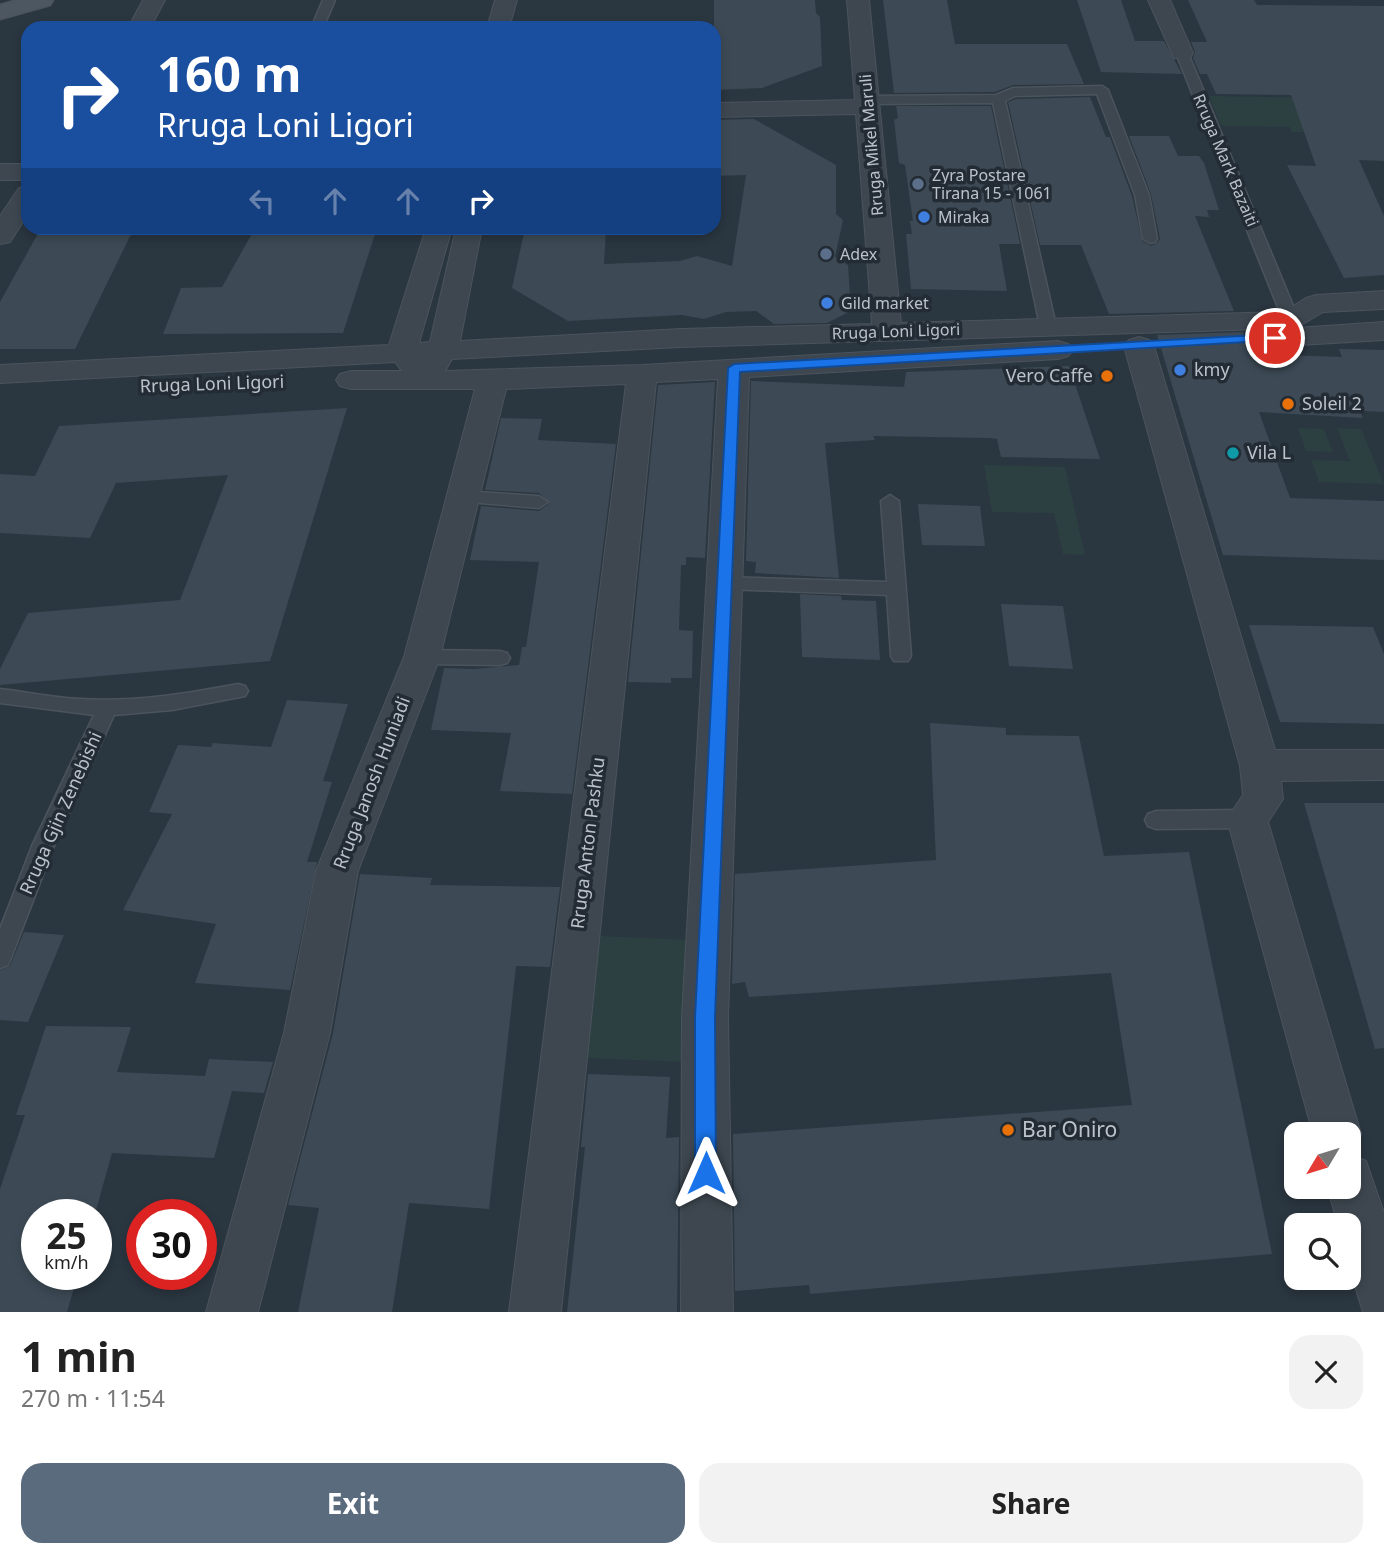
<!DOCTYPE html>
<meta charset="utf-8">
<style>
body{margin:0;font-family:"Noto Sans",sans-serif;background:#f2f2f2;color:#222;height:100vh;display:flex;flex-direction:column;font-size:26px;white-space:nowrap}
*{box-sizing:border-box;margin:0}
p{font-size:23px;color:#767676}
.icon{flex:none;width:38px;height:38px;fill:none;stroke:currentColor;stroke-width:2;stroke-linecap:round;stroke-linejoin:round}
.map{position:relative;height:1312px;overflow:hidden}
.sheet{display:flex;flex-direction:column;background:#fff;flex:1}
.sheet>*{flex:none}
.guide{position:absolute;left:21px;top:21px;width:700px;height:214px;border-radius:21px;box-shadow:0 4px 10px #0003;background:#1a4fa0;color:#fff;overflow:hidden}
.needle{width:46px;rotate:232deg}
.controls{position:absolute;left:1284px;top:1122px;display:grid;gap:14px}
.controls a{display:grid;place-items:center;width:77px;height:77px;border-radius:14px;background:#fff;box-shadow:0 4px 10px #0003;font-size:35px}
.speed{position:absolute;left:21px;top:1199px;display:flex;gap:14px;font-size:35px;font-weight:700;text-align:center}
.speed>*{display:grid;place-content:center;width:91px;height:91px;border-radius:50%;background:#fff;box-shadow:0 4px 10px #0003;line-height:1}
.speed small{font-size:18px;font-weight:400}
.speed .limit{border:10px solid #d22;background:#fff;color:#111}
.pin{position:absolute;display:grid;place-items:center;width:60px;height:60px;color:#fff;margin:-30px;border:4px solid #fff;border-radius:50%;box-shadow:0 2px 7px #0007}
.me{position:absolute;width:77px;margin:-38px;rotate:0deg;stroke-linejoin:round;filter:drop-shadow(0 0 5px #0008)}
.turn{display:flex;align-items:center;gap:24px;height:147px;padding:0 21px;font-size:32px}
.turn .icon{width:91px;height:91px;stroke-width:2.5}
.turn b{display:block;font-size:49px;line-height:60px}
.lanes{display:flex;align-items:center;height:66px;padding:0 21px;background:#0003;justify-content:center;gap:35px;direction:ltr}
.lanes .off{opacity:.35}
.round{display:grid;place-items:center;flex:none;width:74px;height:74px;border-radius:21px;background:#f2f2f2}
.overview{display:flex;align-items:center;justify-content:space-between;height:119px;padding:0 21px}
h1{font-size:42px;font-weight:700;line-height:52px}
.cta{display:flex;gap:14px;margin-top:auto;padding:14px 21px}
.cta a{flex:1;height:80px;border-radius:21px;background:#5a6b7d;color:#fff;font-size:28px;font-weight:700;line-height:80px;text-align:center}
.cta a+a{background:#f2f2f2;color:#222}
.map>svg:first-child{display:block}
.green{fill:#2c4041}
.building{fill:#3d4a55}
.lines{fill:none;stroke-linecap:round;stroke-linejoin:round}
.lane-casing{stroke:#4b535c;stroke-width:3}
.street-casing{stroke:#4b535c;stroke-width:2}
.secondary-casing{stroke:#4b535c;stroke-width:3}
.lane{fill:#3e4750;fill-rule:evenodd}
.street{fill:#3e4750;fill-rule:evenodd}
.secondary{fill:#4d5762;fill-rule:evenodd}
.route{fill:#1a73e8;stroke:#114b97;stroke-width:2}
.service-dot{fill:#5c6f8a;stroke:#232c35;stroke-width:2.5}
.shop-dot{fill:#3f7fe0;stroke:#232c35;stroke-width:2.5}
.food-dot{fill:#e8710a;stroke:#232c35;stroke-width:2.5}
.culture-dot{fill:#0f9aa8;stroke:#232c35;stroke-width:2.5}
.labels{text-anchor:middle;stroke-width:7;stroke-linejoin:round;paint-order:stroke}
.far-street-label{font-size:16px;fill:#bbc2ca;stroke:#232c35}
.far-poi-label{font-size:16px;fill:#bbc2ca;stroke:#232c35;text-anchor:start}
.poi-label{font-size:18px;fill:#bbc2ca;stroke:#232c35;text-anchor:start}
.street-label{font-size:18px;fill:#bbc2ca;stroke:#232c35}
.near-poi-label{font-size:21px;fill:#bbc2ca;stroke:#232c35;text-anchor:start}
</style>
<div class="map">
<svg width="1384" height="1312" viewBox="0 0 1384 1312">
<rect width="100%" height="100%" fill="#2a3640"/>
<path class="green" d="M1209,96L1336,98L1337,132H1292L1290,127L1224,126L1220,124Z
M1298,428L1324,429L1333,452L1306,451Z
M1337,428L1361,429L1384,484L1319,482L1311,460L1350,461Z
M984,465L1065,467L1085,555L1063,554L1054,513L992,512Z
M599,936L692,940L686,1062L586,1058Z"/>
<path class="building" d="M714,0H815L816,13L820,17L822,66L762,88L714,90Z
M883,0H947L955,44H1067L1084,84L1013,85L995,92L894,93Z
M1077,0H1121L1135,41H1164L1182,74L1101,72Z
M1188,0H1254L1257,5L1384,6V161L1359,160L1384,216V275L1344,278L1287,165L1316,166L1291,95L1216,94L1207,74H1200L1193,58L1195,52L1191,42H1207Z
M1090,97L1106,137H1110L1132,196L1142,241L1151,246L1157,243L1160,239L1151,194L1129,136H1169L1178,156H1199L1204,163L1219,210H1207L1209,217L1195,216L1234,311L1109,314L1081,245H1040L1008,102L1016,99Z
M896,106H991L1020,244H999L1007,291L911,289L906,234H912L910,221H913L905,165L899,163L894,120L898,118Z
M754,119L836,165V214L843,220L835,257L848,265L851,311L827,323L774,324L756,311L726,312L704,319L682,315L568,321L512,288L525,228L606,230L604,264L680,261L697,256L732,266L746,175L714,176V120Z
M41,228H134L75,349H0V302Z
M255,228H377L343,333L163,334L181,288L222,287Z
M1243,332L1252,354L1342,357L1339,349L1384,350V412L1360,411L1363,418L1259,412L1290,498L1384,501V560L1223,555L1157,335Z
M1069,366L1100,459L1001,457L997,439L990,438L873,436L875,440L825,443L839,578L755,573L756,562L746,561L751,381L904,387L906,372Z
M715,382L705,558L686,557V565H681L679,630L693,631L692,678H671V683L628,682L658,385Z
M347,408L270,661L0,685V669L28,613L180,600L228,475L116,483L90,538L0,533V474L35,476L59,426Z
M501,418L542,419L538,440L616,444L572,794L500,791L511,733L431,730L444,668L475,669L519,665L522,647H526L539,562L470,560L481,506L539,511L550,503L539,493L485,490Z
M918,504L980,506L985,546L922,545Z
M800,594L841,596L842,600L876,601L880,660L802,657Z
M1001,604L1063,606L1073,669L1009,666Z
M1249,625L1373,627L1384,654V724L1280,722Z
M287,700L348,704L323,781L332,782L307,862H317L290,990L195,983L216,924L123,910L172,814L149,812L178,745L211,747L213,743L271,747Z
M930,723L1006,728V735L1079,736L1104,856L1189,852L1272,1254L810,1294L809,1285L735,1291L733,1134L1132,1105L1111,973L749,997L745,982L732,984L735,874L936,860Z
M1304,803H1384V1048L1375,1049Z
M360,874L432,878L430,885L560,887L550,967L516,966L489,1209L409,1203L392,1312H298L319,1208L288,1205L333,1033Z
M24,932L64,935L28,1022L0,1020V970L10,966Z
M46,1026L131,1027L117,1072L205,1076L209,1059L273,1062L264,1093L232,1091L214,1158L112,1153L95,1214H37V1274H78L67,1312H0V1189L25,1115H16Z
M588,1074L670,1077L666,1138L679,1137L677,1312H567L585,1147H581Z"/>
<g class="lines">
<g class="lane-casing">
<path id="lane" d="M323,0H335L323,28H311Z
M1182,49L1188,53L1299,320L1296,323L1291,325L1283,320L1176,53Z
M1102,86L1108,90L1149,195L1157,239L1155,242L1150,243L1143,239L1135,195L1097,94L1015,96L1005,101L1056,326L1048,331L1040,326L993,103L867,104L861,100L867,96L996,95L1013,88Z
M462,491L539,496L548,502L539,508L456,501L453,497L456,493Z
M890,495L899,501L911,656L908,661H894L891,656L887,595L725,589L719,588L716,583L719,578L725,577L887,582L881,501Z
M422,650L500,651L507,653L510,658L507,663L500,665L422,664L415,662L412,657L415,652Z
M238,684L245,686L248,691L245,696L172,710L114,715L54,846L11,958L8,965L0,968V929L32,846L94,715L0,703V689C27,692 54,698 81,699C134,702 186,694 238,684Z
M1247,810L1255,813L1258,819L1255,825L1247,828L1156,829L1148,826L1145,820L1148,814L1156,811Z"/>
</g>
<g class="street-casing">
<path id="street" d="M143,0H165L150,28H128Z
M495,0H517L509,28H487Z
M847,0H869L901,323L1284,312L1306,298L1316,295L1384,291V309L1323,312L1296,328L1384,322V340L1267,347L1257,344L1252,338L1257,332L1266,329L681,347L452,359L445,371L642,365L1058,341L1068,344L1073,350L1068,356L1058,359L749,377L728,1017L733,1312H681L682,1017L718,379L656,382L561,1312H509L626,384L506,389L440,657L358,871L330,1033L258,1312H206L284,1033L316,871L404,657L475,389H351L340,386L336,380L340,374L351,371H402L395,362L0,383V365L389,345L426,228H452L419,343L430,342L456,228H482L460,341L681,329L872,324L856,114L714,117V103L855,100Z
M1148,0H1170L1193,53L1190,58H1174Z
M0,164H28V180H0Z
M28,186V214L10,242L0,244V216L19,188Z
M1139,337L1149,340L1154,346L1275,750H1384V780L1281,781L1283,799L1268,822L1361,1134L1354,1150L1349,1152V1134H1313L1227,819L1243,795L1240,766L1124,346L1129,340Z
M1349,1154L1366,1161L1384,1213V1312H1363L1349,1267V1225H1338L1327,1186H1349Z"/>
</g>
<g class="secondary-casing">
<path id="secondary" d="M17,0H53L50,5L0,19V5Z"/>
</g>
<use href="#lane" class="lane"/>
<use href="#street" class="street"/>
<use href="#secondary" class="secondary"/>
</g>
<path class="route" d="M1275,334L1280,335V340L740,372L715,1017L716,1173L713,1180L706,1183L698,1180L695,1173V1017L728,368L734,364Z"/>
<g class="service-dot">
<circle cx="918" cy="184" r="7"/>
<circle cx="826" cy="254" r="7"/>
</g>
<g class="shop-dot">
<circle cx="924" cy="217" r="7"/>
<circle cx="827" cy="303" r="7"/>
<circle cx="1180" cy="370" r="7"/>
</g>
<g class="food-dot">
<circle cx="1107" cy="376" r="7"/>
<circle cx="1288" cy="404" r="7"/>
<circle cx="1008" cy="1130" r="7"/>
</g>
<circle class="culture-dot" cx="1233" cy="453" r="7"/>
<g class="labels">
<g class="far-street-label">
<text transform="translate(871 145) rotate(-95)" y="6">Rruga Mikel Maruli</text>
<text transform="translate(1226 160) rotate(67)" y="6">Rruga Mark Bazaiti</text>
<text transform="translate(896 331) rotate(-2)" y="6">Rruga Loni Ligori</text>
</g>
<g class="far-poi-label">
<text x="932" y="181">Zyra Postare<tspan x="932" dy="18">Tirana 15 - 1061</tspan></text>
<text x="938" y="223">Miraka</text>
<text x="840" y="260">Adex</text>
<text x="841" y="309">Gild market</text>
</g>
<g class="poi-label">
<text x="1194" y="376">kmy</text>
<text x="1093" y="382" text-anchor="end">Vero Caffe</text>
<text x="1302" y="410">Soleil 2</text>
<text x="1247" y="459">Vila L</text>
</g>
<g class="street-label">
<text transform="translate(212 384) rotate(-2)" y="6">Rruga Loni Ligori</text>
<text transform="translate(372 783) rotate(-69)" y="6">Rruga Janosh Huniadi</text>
<text transform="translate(61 813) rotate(-66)" y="6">Rruga Gjin Zenebishi</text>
<text transform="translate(588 843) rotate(-83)" y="6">Rruga Anton Pashku</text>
</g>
<g class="near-poi-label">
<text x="1022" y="1137">Bar Oniro</text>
</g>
</g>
</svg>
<div class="controls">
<a><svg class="needle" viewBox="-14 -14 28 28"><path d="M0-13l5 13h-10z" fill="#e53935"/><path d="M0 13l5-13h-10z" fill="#767676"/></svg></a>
<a><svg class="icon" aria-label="search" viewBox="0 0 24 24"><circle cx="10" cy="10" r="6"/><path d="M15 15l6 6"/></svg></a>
</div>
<div class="speed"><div>25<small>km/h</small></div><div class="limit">30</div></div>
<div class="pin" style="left:1275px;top:338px;background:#d93025"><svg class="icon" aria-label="arrive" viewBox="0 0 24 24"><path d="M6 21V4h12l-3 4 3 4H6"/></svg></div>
<svg class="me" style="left:706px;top:1173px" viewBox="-20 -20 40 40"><path d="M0-17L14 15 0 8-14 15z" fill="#1a73e8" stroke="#fff" stroke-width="4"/></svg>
<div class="guide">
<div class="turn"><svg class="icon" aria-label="right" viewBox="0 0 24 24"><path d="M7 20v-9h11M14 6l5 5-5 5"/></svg><div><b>160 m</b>Rruga Loni Ligori</div></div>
<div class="lanes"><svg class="icon off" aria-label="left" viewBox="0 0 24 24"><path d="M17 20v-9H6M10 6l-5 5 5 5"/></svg><svg class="icon off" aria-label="ahead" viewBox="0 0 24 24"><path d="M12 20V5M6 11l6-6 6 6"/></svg><svg class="icon off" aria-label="ahead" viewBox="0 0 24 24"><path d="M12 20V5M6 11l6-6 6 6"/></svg><svg class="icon" aria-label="right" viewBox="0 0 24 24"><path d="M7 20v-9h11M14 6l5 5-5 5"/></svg></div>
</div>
</div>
<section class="sheet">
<div class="overview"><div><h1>1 min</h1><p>270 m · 11:54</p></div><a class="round"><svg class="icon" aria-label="close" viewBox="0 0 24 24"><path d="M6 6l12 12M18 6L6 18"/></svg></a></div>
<div class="cta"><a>Exit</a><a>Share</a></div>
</section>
